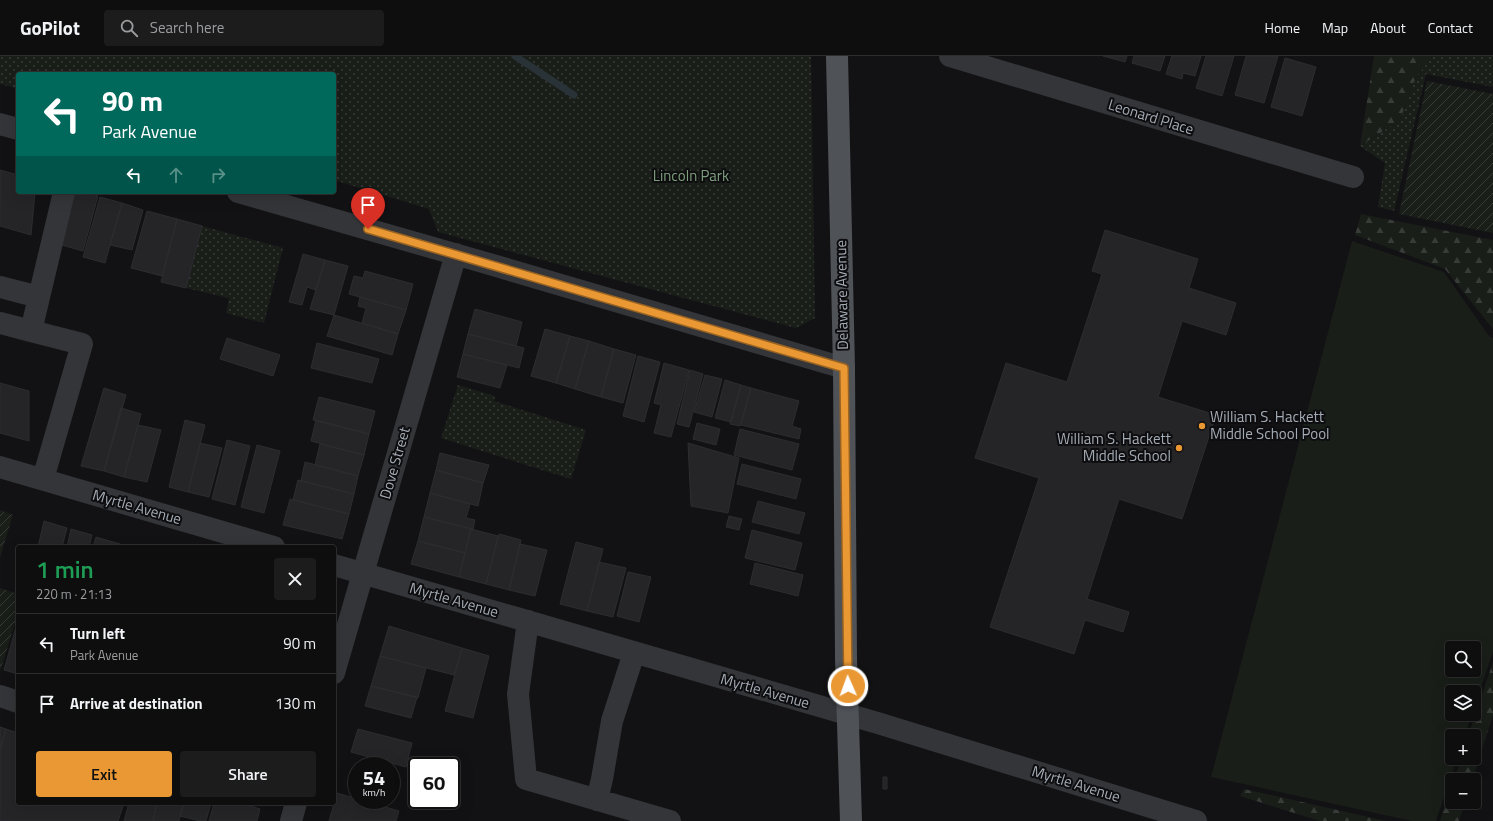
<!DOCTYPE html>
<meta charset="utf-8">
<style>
body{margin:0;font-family:"Titillium Web",sans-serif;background:#1c1c1d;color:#f1f3f6;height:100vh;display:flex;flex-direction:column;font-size:15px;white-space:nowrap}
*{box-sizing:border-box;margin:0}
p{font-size:13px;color:#9b9c9e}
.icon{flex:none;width:22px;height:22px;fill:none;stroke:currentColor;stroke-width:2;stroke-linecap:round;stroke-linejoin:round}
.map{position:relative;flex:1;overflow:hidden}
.drawer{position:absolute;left:16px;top:489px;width:320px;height:260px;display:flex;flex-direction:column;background:#0e0e0f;border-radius:4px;box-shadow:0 4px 16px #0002,0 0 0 1px #2e2e2f}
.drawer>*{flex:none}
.hud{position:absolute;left:16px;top:16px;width:320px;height:122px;border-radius:4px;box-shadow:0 4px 16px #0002,0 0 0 1px #2e2e2f;background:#00695c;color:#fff;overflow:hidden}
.buttons{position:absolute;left:1445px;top:585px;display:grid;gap:8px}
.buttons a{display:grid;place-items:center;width:36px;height:36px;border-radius:4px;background:#0e0e0f;box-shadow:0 4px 16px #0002,0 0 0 1px #2e2e2f;font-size:20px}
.speed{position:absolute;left:348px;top:701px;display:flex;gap:8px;font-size:20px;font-weight:700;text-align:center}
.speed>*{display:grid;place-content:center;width:52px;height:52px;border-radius:50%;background:#0e0e0f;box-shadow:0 4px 16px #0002,0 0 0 1px #2e2e2f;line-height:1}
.speed small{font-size:10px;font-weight:400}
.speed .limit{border:2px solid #111;border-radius:6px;background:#fff;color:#111}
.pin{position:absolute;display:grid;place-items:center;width:34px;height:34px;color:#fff;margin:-41px -17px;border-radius:50% 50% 50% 0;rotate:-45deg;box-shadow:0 0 4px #0007}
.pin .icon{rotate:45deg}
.me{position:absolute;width:44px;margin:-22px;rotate:358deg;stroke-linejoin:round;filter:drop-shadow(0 0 3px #0008)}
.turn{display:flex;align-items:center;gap:14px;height:84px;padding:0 20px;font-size:18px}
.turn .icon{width:52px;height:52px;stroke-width:2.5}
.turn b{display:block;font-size:28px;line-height:34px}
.lanes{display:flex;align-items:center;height:38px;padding:0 20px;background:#0003;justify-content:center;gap:20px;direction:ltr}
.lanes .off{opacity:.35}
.round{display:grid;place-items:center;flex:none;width:42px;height:42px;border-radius:4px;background:#1c1c1d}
.summary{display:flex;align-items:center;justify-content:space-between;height:68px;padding:0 20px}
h1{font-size:24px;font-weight:600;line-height:30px;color:#1e9e55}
.action{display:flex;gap:8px;margin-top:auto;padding:8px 20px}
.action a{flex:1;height:46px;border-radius:4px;background:#ea9834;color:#111;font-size:16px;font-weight:600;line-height:46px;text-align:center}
.action a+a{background:#1c1c1d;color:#f1f3f6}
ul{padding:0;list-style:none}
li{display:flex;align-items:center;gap:12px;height:60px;padding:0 20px;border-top:1px solid #2e2e2f}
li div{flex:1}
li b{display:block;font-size:15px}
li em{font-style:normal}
header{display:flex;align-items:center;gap:24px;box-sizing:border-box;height:56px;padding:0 20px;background:#0e0e0f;border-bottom:1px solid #2e2e2f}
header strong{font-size:19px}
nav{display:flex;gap:22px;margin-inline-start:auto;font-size:14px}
.search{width:280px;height:36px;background:#1c1c1d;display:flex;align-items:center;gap:10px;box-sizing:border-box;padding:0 14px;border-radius:4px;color:#9b9c9e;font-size:15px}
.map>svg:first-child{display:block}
.grass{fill:url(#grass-dots)}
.forest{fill:url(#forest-firs)}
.garden{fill:url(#garden-furrows)}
.pitch{fill:#191e19;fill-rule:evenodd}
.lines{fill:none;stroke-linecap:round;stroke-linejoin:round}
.stream{stroke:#293237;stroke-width:7}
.building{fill:#252528;stroke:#2c2d30}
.minor{stroke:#333538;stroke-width:22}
.major{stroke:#4f5257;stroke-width:22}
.route-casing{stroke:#986322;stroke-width:10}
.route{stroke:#ea9834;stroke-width:7}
.poi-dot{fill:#ea9834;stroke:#0d0d0f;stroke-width:1.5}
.labels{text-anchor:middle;stroke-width:4;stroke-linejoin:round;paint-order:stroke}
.street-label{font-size:15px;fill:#a4abb4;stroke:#0d0d0f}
.park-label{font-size:15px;fill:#7d9e7c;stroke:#0d0d0f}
.poi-label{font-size:15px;fill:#a4abb4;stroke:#0d0d0f;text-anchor:start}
</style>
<header>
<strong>GoPilot</strong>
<div class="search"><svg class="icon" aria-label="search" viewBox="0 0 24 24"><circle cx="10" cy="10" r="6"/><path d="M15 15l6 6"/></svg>Search here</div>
<nav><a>Home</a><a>Map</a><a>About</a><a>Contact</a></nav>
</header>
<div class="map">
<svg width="1493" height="765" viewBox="0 0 1493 765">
<defs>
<pattern id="grass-dots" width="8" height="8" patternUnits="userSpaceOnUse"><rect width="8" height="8" fill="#191e19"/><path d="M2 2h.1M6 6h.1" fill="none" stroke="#373c38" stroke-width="1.8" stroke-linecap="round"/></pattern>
<pattern id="forest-firs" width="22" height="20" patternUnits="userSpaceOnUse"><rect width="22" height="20" fill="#191e19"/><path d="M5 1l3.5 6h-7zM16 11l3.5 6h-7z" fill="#373c38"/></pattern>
<pattern id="garden-furrows" width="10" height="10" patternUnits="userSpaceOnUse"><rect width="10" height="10" fill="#191e19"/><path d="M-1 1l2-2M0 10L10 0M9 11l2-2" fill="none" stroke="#373c38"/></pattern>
</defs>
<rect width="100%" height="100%" fill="#121214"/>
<path class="grass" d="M0,0H811L815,262L796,272L438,176L429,153L334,124V18H18V33L0,28Z
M1433,0H1493V31L1426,18L1394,155L1378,151L1385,107L1360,90L1400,64L1416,21Z
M202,170L283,192L264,267L226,257L229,242L186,232Z
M458,329L495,340L494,345L586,374L571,423L441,382Z"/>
<path class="forest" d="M1374,0H1433L1416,21L1400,64L1360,90Z
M1361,158L1493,184V273L1445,213L1355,179Z
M1493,606V659L1472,724H1454L1461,702H1474V680H1468Z
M1452,729V746H1465L1459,765H1440Z
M1244,733L1386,765H1320L1240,740Z"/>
<path class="garden" d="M1427,25L1493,38V177L1399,158Z
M0,454L13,459L0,501Z
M0,532L18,538V557L1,613L0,612Z"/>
<path class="pitch" d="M1352,185L1444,216L1489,280L1493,282V595L1474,652V636H1452V658H1472L1465,680H1452V702H1457L1436,765H1412L1211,721ZM1452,592H1474V614H1452Z"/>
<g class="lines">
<path class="stream" d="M515,0L574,39"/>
</g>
<path class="building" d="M1103,0H1127L1125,6Z
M1134,0H1165L1160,15L1132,7Z
M1172,0H1201L1195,20L1183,17L1182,23L1166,18Z
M1206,0H1234L1222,40L1196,32Z
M1246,0H1278L1264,47L1235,39Z
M1285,2L1316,11L1302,60L1271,51Z
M0,114L18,119V136H35L31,179L0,170Z
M73,136H84L98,140L83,195L58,188Z
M100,141L122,147L105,207L83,201Z
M122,147L143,154L132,194L110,189Z
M147,155L177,163L162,220L131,212Z
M177,163L202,170L186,232L161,226Z
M1105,174L1198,203L1189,232L1236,247L1226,279L1182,265L1158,341L1216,359L1182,463L1119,443L1087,543L1129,556L1123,576L1085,564L1074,598L990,571L1039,422L975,402L1006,307L1067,326L1102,218L1092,215Z
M303,198L325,204L316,234L307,231L302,249L289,246Z
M325,204L348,210L334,259L310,253Z
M365,215L413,228L406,254L349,238L354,220L363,222Z
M360,241L406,254L398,278L362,267L366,252L358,250Z
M475,253L522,266L516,290L468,278Z
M334,259L398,278L392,299L327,280Z
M545,273L570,280L556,327L531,320Z
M468,278L524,292L519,312L463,298Z
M570,280L589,285L575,333L556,327Z
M227,282L280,299L273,320L220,303Z
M589,285L614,293L601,341L575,333Z
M317,287L379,303L372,327L311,312Z
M614,293L636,299L623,347L601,341Z
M463,298L507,309L500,332L457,321Z
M638,300L660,306L644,366L623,360Z
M664,307L689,314L671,381L654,377L661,349L654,347Z
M690,314L703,318L689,371L677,368Z
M705,319L722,323L712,361L694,356Z
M725,324L741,329L731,366L715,362Z
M0,327L29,335V385L0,377Z
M741,329L751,332L740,370L730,368Z
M104,332L126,339L104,415L81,410Z
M751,332L799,345L792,370L801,373L799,383L741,369Z
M319,341L375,355L369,378L313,364Z
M121,352L141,358L124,421L104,415Z
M185,364L205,369L188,436L169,431Z
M316,364L369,378L364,399L311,385Z
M697,367L720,373L716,389L693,383Z
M138,369L161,374L147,426L124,421Z
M740,373L799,388L792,414L734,399Z
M227,384L250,390L235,449L212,443Z
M200,387L222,392L209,441L188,436Z
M688,387L739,402L728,457L691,450Z
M320,388L364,399L358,420L315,409Z
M257,389L280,395L264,457L241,451Z
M440,397L489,409L483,427L436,414Z
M305,406L358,420L354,438L301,425Z
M742,408L801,423L796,443L737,428Z
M436,414L483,427L478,450L430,437Z
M298,424L354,438L349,458L293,444Z
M430,437L470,448L466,462L475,464L473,473L424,461Z
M290,443L349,458L342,483L283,469Z
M758,445L805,457L799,478L752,466Z
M729,460L742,463L739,474L726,471Z
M424,461L471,473L465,497L418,485Z
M44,465L67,472L62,491H38Z
M71,473L92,479L89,491H67Z
M471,473L498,480L486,528L459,521Z
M752,474L802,487L795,514L745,502Z
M499,478L521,484L509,534L486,528Z
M96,481L120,488L119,491H93Z
M418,485L465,497L459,521L411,508Z
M576,486L603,493L587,555L560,548Z
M520,488L547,494L535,540L509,534Z
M599,506L626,512L613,561L587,555Z
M755,507L803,519L798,540L750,528Z
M628,516L651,521L639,566L617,560Z
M389,570L462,592L454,619L380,600Z
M16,571L18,572V618L4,614Z
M462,592L489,600L473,662L445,655Z
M380,600L426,612L418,642L371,630Z
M371,630L417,641L411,662L365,650Z
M0,671L6,673L0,694Z
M6,673L18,677V747H124L118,765H0V694Z
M358,673L412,687L406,711L351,696Z
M883,721H887V733H883Z
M337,737L399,755L396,765H329Z
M129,747H157L153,765H124Z
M157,747H184L179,765H153Z
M184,747H211L206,765H200L180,760Z
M214,747H242L260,753L257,765H209Z"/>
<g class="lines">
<path class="minor" d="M950,0L1353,121
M0,68L18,73
M238,136L486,207L844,312
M0,231L39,241
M0,267L31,275
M0,411L274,491
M43,423L82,288L31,275L64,136
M334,509L881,668L1196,765
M528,565L518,638L526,723L670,765
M334,617L456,198
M0,640L18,646
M597,744L602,723L612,665L634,597
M291,765L296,747"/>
<path class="major" d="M837,0L844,312L846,602L851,765"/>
</g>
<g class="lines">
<g class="route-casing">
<path id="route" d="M368,173L844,312L848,630"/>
</g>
<use href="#route" class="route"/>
</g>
<g class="poi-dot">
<circle cx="1202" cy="370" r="4"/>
<circle cx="1179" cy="392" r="4"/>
</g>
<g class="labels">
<g class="street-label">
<text transform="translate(1151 61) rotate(17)" y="5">Leonard Place</text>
<text transform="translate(842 239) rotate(-91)" y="5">Delaware Avenue</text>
<text transform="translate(395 407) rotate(-74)" y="5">Dove Street</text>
<text transform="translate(137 451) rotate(16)" y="5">Myrtle Avenue</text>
<text transform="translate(454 544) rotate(16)" y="5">Myrtle Avenue</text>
<text transform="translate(765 635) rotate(16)" y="5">Myrtle Avenue</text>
<text transform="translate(1076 728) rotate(17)" y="5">Myrtle Avenue</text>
</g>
<g class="park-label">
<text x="691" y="125">Lincoln Park</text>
</g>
<g class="poi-label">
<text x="1210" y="366">William S. Hackett<tspan x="1210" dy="17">Middle School Pool</tspan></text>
<text x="1171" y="388" text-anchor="end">William S. Hackett<tspan x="1171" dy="17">Middle School</tspan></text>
</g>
</g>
</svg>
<div class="buttons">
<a><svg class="icon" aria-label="search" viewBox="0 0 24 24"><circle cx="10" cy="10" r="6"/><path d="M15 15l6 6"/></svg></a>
<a><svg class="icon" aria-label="layers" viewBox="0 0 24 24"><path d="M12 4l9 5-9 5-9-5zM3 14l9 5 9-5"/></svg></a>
<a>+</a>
<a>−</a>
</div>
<div class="speed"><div>54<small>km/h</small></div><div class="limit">60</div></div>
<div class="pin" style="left:368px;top:173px;background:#d93025"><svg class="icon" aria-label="arrive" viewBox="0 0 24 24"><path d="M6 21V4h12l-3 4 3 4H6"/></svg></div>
<svg class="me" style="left:848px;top:630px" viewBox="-20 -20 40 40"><circle r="17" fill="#ea9834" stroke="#fff" stroke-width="3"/><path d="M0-11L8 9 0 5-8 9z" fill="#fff"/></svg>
<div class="hud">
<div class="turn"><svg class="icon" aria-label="left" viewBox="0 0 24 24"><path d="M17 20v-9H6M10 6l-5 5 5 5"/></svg><div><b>90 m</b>Park Avenue</div></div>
<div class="lanes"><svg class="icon" aria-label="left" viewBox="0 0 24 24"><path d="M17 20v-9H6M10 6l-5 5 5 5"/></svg><svg class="icon off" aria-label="ahead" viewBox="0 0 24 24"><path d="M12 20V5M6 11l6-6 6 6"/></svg><svg class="icon off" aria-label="right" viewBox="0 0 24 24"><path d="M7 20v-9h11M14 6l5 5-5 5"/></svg></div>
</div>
<section class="drawer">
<div class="summary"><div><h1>1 min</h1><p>220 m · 21:13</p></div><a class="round"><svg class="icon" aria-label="close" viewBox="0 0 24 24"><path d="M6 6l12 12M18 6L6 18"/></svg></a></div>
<ul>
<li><svg class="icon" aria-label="left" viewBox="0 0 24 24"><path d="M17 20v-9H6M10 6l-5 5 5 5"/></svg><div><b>Turn left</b><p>Park Avenue</p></div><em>90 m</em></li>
<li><svg class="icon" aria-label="arrive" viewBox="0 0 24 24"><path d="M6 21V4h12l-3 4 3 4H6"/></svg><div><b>Arrive at destination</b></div><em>130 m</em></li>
</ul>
<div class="action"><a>Exit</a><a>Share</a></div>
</section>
</div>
